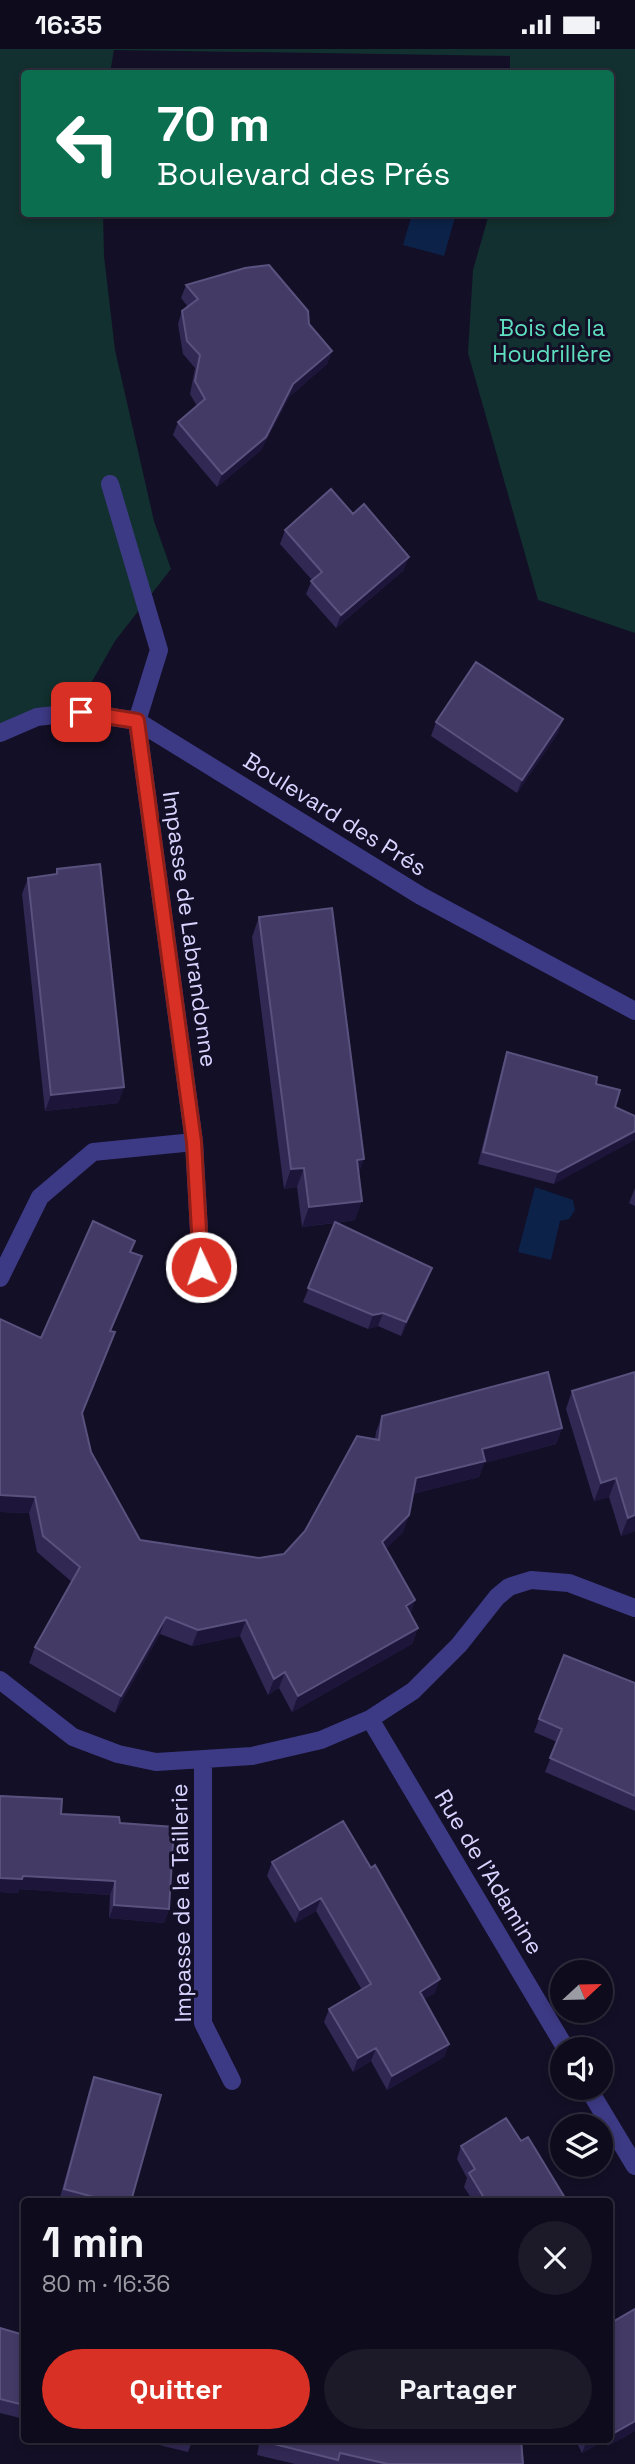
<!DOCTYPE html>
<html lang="fr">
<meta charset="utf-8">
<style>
body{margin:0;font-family:"Space Grotesk",sans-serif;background:#1c1929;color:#f1f3f6;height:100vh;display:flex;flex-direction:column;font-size:26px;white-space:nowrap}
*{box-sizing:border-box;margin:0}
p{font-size:23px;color:#9b9ba3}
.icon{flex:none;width:38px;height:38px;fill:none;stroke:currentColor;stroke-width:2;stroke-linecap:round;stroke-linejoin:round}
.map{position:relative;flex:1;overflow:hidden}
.drawer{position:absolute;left:21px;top:2149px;width:592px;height:245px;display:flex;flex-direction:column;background:#0e0b1c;border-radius:7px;box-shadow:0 4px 10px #0003,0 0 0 2px #2e2b3b}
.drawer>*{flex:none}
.top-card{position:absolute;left:21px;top:21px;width:593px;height:147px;border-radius:7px;box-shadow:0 4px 10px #0003,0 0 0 2px #2e2b3b;background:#0b6e4f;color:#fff;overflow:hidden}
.needle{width:46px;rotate:68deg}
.tools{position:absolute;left:550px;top:1911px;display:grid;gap:14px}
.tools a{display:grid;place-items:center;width:63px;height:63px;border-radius:50%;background:#0e0b1c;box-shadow:0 4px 10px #0003,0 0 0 2px #2e2b3b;font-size:35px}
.pin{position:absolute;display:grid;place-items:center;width:60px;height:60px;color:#fff;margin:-30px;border-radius:14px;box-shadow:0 4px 10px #0006}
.me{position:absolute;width:77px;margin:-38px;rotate:357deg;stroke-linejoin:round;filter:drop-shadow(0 0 5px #0008)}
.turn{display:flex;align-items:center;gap:24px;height:147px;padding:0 21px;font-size:32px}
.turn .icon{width:91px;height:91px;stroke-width:2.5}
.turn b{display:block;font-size:49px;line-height:60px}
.round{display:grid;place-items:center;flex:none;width:74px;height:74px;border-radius:37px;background:#1c1929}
.head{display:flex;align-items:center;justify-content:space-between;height:119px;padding:0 21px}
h1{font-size:42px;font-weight:600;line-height:52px}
.cta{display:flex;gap:14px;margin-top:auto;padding:14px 21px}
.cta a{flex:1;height:80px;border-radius:42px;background:#d93025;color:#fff;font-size:28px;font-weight:600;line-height:80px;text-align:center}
.cta a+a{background:#1c1929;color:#f1f3f6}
.status{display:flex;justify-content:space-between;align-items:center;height:49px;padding:0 35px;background:#0e0b1c;direction:ltr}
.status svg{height:19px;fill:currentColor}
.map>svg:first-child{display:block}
.green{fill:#12302f}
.water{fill:#0c2248}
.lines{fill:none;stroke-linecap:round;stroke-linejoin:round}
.minor{stroke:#3d3a85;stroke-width:18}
.wall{fill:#312854}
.shaded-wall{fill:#1d163a}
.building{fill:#433a66;stroke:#5a527e;stroke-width:2}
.route-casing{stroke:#8d1f18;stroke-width:18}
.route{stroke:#d93025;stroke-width:12}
.labels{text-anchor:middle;stroke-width:6;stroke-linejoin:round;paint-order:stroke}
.park-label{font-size:23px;fill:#5fe0c0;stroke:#130f26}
.street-label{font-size:23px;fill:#d9d4ff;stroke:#130f26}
</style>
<div class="status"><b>16:35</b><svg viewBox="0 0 49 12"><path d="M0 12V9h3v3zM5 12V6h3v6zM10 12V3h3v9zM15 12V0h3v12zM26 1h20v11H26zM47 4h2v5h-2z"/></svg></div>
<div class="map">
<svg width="635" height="2415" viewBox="0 0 635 2415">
<rect width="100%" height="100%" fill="#130f26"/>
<path class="green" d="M0,0H635V584L538,551L468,304L473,221L489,165L611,164V24H510V7L114,1L110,24H24V164L103,165L104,207L115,301L154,472L171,520L115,592L82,650L65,654L0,692Z"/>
<path class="water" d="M412,165H456L444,207L403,196Z
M535,1138L573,1151L575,1161L569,1170L560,1172L551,1211L518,1203Z"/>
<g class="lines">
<path class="minor" d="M110,435L159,601L137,672L194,1093L201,1218
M0,684L37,668L81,663L137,672L421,847L635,962
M0,1229L40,1148L93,1103L194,1093
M0,1631L73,1688L118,1705L156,1713L252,1707L321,1691L370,1670L413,1642L459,1596L497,1548L509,1538L531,1531L569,1534L635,1559
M370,1670L566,2000
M203,1712V1974L232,2032
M588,2039L635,2117"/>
</g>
<path class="wall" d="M186,236L309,275L332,302L327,315L289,348L261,401L217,438L173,386L178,373L197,357L190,345L195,319L183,305L178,275L182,262L188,258L181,249Z
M353,465L404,521L336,579L306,545L312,531L280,495L285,481Z
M563,670L558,684L517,744L431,687L436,673Z
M57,820L124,1038L118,1054L45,1062L22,845L28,829L55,826Z
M259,868L364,1110L359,1123L355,1171L336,1174L432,1219L427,1232L401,1287L378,1277L368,1280L303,1253L335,1174L302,1178L297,1138L284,1140L252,888Z
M507,1003L597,1028L554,1135L478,1115L503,1015Z
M635,1139V1157L629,1154Z
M131,1203L136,1224L111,1282L115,1283L82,1365L91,1403L140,1491L259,1509L284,1505L305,1482L375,1390L376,1383L382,1367L562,1379L556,1395L484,1414L479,1428L413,1445L409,1466L403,1483L385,1500L410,1566L418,1579L412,1595L292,1663L279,1639L268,1646L240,1587L192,1597L160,1585L115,1664L29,1614L35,1598L72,1533L37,1503L29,1464L0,1463V1270L41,1289Z
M635,1323V1482L621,1487L609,1448L594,1452L566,1360L572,1342Z
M635,1634V1762L545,1723L557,1693L534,1683L539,1670Z
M0,1747L61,1765L120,1774L169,1860L164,1874L109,1869L110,1846L19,1840L18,1844L0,1843Z
M343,1772L435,1944L424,1950L449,1995L444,2008L387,2041L371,2012L353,2023L324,1973L329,1960L362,1941L316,1862L295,1874L267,1827L272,1813Z
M94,2028L131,2152H59L89,2042Z
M521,2092L564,2152H473L464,2138L467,2129L457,2110L461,2097Z
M635,2260V2382L608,2397L604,2392L582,2404L575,2390H609V2275Z
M0,2279L24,2286V2370L0,2364Z
M134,2390H193L188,2403Z
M260,2390H521L523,2415H295L257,2406Z"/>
<path class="shaded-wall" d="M332,302L327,315L289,348L261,401L217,438L222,425L293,335Z
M409,508L404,521L336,579L341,566Z
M563,670L558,684L517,744L522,731Z
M124,1038L118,1054L45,1062L51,1046Z
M635,1082V1091L554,1135L558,1123Z
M364,1110L357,1129V1111Z
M304,1119L297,1138L284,1140L291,1120Z
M362,1152L355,1171L302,1178L309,1158Z
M142,1207L136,1224L104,1298L110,1282Z
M432,1219L427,1232L401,1287L406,1273Z
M383,1264L378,1277L368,1280L373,1266Z
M562,1379L556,1395L484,1414L479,1428L410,1446L416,1429L482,1400Z
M616,1429L609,1448L594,1452L601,1434Z
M0,1446L35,1448L29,1464L0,1463Z
M409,1466L403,1483L376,1510L382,1493Z
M635,1466V1482L621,1487L628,1469Z
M415,1551L410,1568L406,1557Z
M166,1568L160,1585L115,1664L121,1647Z
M246,1571L240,1587L192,1597L198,1581Z
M418,1579L412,1595L292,1663L298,1647Z
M285,1623L279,1639L268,1646L274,1630Z
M23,1827L115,1832L110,1846L19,1840L18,1844L0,1843V1829Z
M321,1849L316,1862L295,1874L300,1861Z
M114,1856L169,1860L164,1874L109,1869Z
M440,1930L435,1944L415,1956L420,1943Z
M449,1995L444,2008L387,2041L392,2027Z
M376,1999L371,2012L353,2023L358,2009Z
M635,2372V2382L608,2397L612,2385Z
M589,2390H605L604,2392L582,2404L587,2391Z"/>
<path class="building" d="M269,216L308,262L309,275L332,302L293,335L266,388L222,425L178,373L205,350L195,332L200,306L187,292L182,262L198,250L186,236L245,219Z
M331,440L353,465L364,455L409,508L341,566L311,532L322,523L285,481Z
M476,613L563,670L522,731L436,673Z
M100,815L124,1038L51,1046L28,829L57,825V820Z
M332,859L364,1110L357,1111L362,1152L309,1158L304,1119L291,1120L259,868Z
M507,1003L597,1028L596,1035L620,1041L615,1058L635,1067V1082L558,1123L483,1103Z
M93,1172L135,1192L130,1203L142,1207L110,1282L115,1283L82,1364L91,1403L140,1491L259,1509L284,1505L305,1482L357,1387L379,1391L382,1367L548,1323L562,1379L482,1400L485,1412L416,1429L409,1466L382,1493L415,1551L406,1557L418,1579L298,1647L285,1623L274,1630L246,1571L198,1581L166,1568L121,1647L35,1598L80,1518L43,1487L35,1448L0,1446V1270L41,1289Z
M335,1173L432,1219L406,1273L383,1264L373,1266L308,1239Z
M635,1323V1466L628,1469L616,1429L601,1434L572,1342Z
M564,1606L635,1634V1747L550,1709L562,1680L539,1670Z
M0,1747L62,1750L61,1765L119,1768L120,1774L174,1778L169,1860L114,1856L115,1832L23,1827L22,1830L0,1829Z
M343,1772L371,1819L375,1816L440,1930L420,1943L449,1995L392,2027L376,1999L358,2009L329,1960L371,1935L321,1849L300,1861L272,1813Z
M94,2028L161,2046L131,2152H109L64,2140Z
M506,2069L521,2092L528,2088L565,2149L560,2152H486L469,2124L475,2120L461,2097Z
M635,2260V2372L612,2385L609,2379V2275Z
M0,2279L24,2286V2356L0,2350Z
M262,2390H521L523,2415H388L340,2404L338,2411L262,2392Z"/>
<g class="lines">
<g class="route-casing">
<path id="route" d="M81,663L137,672L194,1093L201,1218"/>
</g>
<use href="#route" class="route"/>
</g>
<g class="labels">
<g class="park-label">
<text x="552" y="287">Bois de la<tspan x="552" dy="26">Houdrillère</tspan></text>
</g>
<g class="street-label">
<text transform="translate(335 765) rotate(32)" y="8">Boulevard des Prés</text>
<text transform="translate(190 880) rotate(82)" y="8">Impasse de Labrandonne</text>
<text transform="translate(489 1823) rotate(59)" y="8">Rue de l'Adamine</text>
<text transform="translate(181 1854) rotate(-91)" y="8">Impasse de la Taillerie</text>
</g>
</g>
</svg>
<div class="tools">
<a><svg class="needle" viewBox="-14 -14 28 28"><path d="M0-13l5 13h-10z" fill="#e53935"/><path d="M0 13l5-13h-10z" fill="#9b9ba3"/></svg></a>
<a><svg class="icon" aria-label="sound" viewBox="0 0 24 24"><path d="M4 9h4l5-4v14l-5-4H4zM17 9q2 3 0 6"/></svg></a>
<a><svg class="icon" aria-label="layers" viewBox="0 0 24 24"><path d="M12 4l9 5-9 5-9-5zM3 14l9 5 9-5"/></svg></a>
</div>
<div class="pin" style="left:81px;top:663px;background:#d93025"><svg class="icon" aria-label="arrive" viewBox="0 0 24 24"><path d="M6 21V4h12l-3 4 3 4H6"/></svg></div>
<svg class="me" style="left:201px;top:1218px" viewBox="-20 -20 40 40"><circle r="17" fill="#d93025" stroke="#fff" stroke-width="3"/><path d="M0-11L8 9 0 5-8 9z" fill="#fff"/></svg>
<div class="top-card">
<div class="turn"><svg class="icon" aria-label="left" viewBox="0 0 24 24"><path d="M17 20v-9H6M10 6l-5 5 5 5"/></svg><div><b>70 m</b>Boulevard des Prés</div></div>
</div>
<section class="drawer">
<div class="head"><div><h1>1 min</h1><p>80 m · 16:36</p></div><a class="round"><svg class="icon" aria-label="close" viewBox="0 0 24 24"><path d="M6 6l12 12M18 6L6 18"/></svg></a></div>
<div class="cta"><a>Quitter</a><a>Partager</a></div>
</section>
</div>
